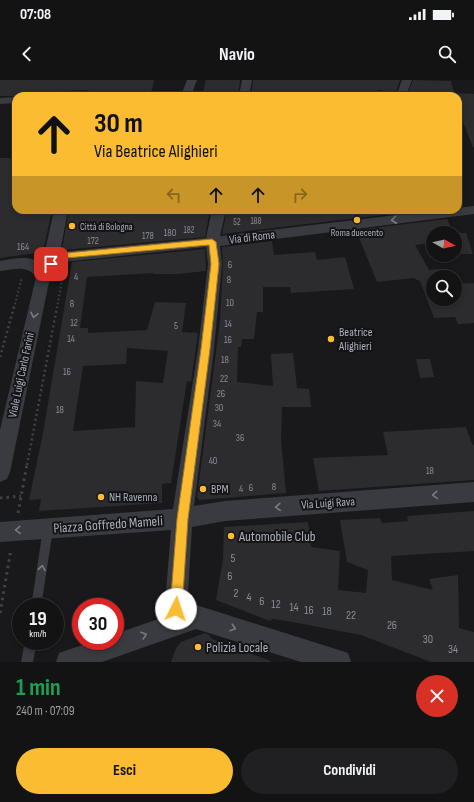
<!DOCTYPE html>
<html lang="it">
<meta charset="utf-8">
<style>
body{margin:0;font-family:"Sofia Sans Condensed",sans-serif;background:#202022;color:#f1f3f6;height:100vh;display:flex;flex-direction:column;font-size:15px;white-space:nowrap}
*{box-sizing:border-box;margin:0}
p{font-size:13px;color:#9d9ea0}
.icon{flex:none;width:22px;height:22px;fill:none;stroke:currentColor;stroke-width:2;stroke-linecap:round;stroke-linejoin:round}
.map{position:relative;height:582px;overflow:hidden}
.details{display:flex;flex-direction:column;background:#131314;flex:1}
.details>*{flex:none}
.banner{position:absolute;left:12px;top:12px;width:450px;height:122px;border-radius:12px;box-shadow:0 2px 6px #0003,0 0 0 1px #323234;background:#fbbc32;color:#111;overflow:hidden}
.needle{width:26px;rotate:98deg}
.buttons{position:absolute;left:426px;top:146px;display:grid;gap:8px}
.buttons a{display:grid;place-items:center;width:36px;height:36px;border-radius:50%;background:#131314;box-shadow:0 2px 6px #0003,0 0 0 1px #323234;font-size:20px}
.speed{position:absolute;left:12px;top:518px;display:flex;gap:8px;font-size:20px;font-weight:700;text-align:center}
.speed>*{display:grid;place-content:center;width:52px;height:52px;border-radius:50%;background:#131314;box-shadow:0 2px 6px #0003,0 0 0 1px #323234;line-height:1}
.speed small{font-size:10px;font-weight:400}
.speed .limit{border:6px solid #d22;background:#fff;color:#111}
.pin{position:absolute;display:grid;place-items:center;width:34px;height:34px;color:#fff;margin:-17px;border-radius:8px;box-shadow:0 2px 6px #0006}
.me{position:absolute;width:44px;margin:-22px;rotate:4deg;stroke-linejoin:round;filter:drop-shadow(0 0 3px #0008)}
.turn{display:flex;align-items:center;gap:14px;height:84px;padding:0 16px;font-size:18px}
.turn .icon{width:52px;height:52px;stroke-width:2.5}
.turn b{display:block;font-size:28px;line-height:34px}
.lanes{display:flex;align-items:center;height:38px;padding:0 16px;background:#0003;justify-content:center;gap:20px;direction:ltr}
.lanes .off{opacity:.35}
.round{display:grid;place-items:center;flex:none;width:42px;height:42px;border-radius:21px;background:#202022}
.summary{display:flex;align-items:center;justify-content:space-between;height:68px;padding:0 16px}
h1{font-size:24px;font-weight:700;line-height:30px;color:#1e9e55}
.action{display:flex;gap:8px;margin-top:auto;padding:8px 16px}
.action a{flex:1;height:46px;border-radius:24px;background:#fbbc32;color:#111;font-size:16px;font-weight:700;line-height:46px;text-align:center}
.action a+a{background:#202022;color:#f1f3f6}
.status{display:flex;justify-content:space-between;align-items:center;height:28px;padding:0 20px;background:#131314;direction:ltr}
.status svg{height:11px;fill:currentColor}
header{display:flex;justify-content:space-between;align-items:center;height:52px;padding:0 16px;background:#131314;font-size:18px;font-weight:700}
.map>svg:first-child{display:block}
.building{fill:#2c2c2f;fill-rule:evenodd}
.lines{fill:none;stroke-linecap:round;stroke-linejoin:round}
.path-far2{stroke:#404248;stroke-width:2;stroke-dasharray:1.5 2.5;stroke-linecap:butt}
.path-far1{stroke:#404248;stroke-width:2.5;stroke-dasharray:2 3;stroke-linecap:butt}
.path{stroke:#404248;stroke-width:3;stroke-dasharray:2.5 4;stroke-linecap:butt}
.lane{fill:#3a3b41;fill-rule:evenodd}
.street{fill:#3a3b41;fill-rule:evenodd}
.oneway{stroke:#787b85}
.route{fill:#fbbc32;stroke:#a37a20}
.poi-dot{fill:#fbbc32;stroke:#141417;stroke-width:1.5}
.labels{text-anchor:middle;stroke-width:4;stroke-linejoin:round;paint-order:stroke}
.far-number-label{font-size:9px;fill:#8a8e98}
.far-poi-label{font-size:10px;fill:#abb0bc;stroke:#141417;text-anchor:start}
.number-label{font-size:10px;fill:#8a8e98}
.street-label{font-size:12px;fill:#abb0bc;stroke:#141417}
.poi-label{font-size:12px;fill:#abb0bc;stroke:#141417;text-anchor:start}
.near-number-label{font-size:12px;fill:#8a8e98}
.near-street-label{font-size:14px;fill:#abb0bc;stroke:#141417}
.near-poi-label{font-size:14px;fill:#abb0bc;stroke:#141417;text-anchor:start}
</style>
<div class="status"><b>07:08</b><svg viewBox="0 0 49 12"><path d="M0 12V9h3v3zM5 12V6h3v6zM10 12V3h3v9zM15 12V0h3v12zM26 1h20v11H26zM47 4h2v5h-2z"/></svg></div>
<header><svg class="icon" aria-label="back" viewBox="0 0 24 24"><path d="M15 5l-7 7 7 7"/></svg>Navio<svg class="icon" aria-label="search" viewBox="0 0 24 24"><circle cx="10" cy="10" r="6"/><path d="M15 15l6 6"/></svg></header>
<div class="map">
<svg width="474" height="582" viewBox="0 0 474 582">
<rect width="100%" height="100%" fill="#19191b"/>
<path class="building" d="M0,0H154L152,10L145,14V16H91L90,11L85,10L33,12L27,16H0Z
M206,0H240L238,16H202Z
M253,0H400L396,12L378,10L377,16H303L279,12L278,16H251Z
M413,0L451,1L455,16H427L408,14Z
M458,13L474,14V67H473L461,37H458Z
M0,78H16V119L13,130H52L43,172L0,178Z
M69,130H210L205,157L63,170L62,169Z
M227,130H302V132L425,130L222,154Z
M447,139L454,153H466L473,174H458L455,164V153H433V163L415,165L429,190L439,189L442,197H433V219H455V204L474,203V243L458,244L455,237L434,238L420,201L413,198L377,202L356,150Z
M272,161L274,175L315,172L317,180L345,177L354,209L291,213L290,207H263V232H257L254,259H242L241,267H238L237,302L273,306L271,274L293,273L297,308L309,309L311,327H282L281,360L286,413L199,420L197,417L220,241L223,184L222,167Z
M205,169L206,191L177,194H153L154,193L87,197L80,248H88V253L147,250L155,222L186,223L182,252L198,253L191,302L187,301L171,403L162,404V423L39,431L41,419L29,420L43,353L72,182ZM127,268L168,271L163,303L136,301L135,347L73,351L83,286L126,284Z
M416,279H430L434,297L420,298Z
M466,347L472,364L474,365V400L319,411L313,378L388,375L383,352Z
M474,431V471L391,476L392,500L433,510L429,499L458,495L459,548L474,552V582H431L361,555L287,541L272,539L270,541L216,520L223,479L224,447L308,442L311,467L340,471L338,510L366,513L368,490L347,482L340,440L380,438L382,443L408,441L407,436Z
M205,553L209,555L212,559L271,581L270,582H171L176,568L181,562Z"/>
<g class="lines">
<path class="path-far2" d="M14,228L22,197
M57,228L63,194"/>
<path class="path-far1" d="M0,277L14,227
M27,385L57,227"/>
<path class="path" d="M0,418L21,416
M18,433L27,384
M0,533L11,469"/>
<path class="lane" d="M48,444L51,446L53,449L41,527H31L43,449L45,446Z
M25,561H37L33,582H21Z"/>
<path class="street" d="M187,0H197L191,16H149L148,14L153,11L182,13Z
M242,0H252L249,16H239Z
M402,0H412L406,16H398L397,14Z
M85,11L89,12L90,14L89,16H28L33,13Z
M16,17V23L0,24V18Z
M474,126V134L220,166L222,184L214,269L194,426L225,421L474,402V422L225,441L192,447L187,528L196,525L339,570L348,573L351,582H301L196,549L102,582H56L59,573L94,561H115V554L164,537L171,450L0,462V442L173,429L198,269L208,184L206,167L62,182L55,189L50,197L10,392L7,399L0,402V350L36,197C27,184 13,190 0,191V181C14,179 31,174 42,185L54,130H68L60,172L206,158L212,130H226L220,156L438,130H458V128Z"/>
</g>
<defs><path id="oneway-chevron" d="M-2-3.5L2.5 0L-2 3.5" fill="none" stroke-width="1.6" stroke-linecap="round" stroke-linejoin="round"/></defs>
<g class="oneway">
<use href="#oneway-chevron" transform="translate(394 140) rotate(173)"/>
<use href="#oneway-chevron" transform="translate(34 235) rotate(102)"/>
<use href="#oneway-chevron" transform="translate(435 415) rotate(176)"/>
<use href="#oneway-chevron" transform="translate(278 427) rotate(176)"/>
<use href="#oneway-chevron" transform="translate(18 450) rotate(176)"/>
<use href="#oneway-chevron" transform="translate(42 488) rotate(-81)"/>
<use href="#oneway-chevron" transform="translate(233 548) rotate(18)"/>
<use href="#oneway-chevron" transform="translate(144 555) rotate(-19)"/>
</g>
<path class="route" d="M212,159L216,162L219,184L210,269L188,439L182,529L180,533L176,535L172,533L170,529L177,439L201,269L211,184L209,165L66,178L61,180L51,187L47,184L56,175L66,173Z"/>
<g class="poi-dot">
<circle cx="357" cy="140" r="4"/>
<circle cx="72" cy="146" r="4"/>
<circle cx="331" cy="259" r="4"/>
<circle cx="203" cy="409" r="4"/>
<circle cx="101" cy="417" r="4"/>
<circle cx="231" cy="456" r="4"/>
<circle cx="198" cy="567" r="4"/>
</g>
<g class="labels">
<g class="far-number-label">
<text x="256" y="144">188</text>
<text x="237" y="145">52</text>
<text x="189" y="153">182</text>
</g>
<g class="far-poi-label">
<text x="80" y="150">Città di Bologna</text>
<text x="357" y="156" text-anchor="middle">Roma duecento</text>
</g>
<g class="number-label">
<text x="170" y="156">180</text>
<text x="148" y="159">178</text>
<text x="93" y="164">172</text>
<text x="23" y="170">164</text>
<text x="230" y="188">6</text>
<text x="76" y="200">4</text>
<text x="229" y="203">8</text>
<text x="230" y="226">10</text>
<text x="72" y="227">8</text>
<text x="74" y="246">12</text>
<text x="228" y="247">14</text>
<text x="176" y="249">5</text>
<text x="71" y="262">14</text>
<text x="228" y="263">16</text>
<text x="225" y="283">18</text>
<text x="67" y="295">16</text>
<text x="224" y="302">22</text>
<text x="221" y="317">26</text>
<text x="219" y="331">30</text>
<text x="60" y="333">18</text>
<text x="217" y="347">34</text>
<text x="240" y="361">36</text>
<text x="213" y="384">40</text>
<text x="430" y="394">18</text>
<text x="274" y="410">8</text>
<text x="251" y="411">6</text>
<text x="241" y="412">4</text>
</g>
<g class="street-label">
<text transform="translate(252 157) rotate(-7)" y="4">Via di Roma</text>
<text transform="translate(21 295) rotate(-78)" y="4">Viale Luigi Carlo Farini</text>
<text transform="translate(328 423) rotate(-4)" y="4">Via Luigi Rava</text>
</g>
<g class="poi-label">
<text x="339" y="256">Beatrice<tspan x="339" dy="14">Alighieri</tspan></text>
<text x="211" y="413">BPM</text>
<text x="109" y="421">NH Ravenna</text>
</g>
<g class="near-number-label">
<text x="233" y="482">5</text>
<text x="230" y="500">6</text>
<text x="236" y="517">2</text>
<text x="249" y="521">4</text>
<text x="262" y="525">6</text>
<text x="276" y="528">12</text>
<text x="294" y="531">14</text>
<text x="309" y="534">16</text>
<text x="327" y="535">18</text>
<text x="351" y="539">22</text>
<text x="392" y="549">26</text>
<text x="428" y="563">30</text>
<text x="453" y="573">34</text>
</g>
<g class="near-street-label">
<text transform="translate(108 444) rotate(-4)" y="5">Piazza Goffredo Mameli</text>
</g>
<g class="near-poi-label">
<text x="239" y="461">Automobile Club</text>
<text x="206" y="572">Polizia Locale</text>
</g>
</g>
</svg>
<div class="buttons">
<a><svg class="needle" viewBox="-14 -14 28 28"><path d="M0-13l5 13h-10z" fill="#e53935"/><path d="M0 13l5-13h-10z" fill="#9d9ea0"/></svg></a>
<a><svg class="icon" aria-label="search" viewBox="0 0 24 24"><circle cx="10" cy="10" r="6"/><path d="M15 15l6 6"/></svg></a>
</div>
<div class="speed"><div>19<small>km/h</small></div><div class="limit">30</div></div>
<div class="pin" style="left:51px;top:184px;background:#d93025"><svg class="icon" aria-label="arrive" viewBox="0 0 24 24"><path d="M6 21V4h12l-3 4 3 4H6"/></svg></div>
<svg class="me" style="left:176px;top:529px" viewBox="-20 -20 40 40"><circle r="19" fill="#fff"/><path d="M0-13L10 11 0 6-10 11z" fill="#fbbc32"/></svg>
<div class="banner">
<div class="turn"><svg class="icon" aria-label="ahead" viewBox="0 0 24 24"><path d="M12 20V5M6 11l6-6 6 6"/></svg><div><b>30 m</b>Via Beatrice Alighieri</div></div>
<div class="lanes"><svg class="icon off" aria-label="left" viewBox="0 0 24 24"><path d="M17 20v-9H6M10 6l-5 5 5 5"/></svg><svg class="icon" aria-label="ahead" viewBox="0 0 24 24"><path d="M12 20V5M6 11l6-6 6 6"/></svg><svg class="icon" aria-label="ahead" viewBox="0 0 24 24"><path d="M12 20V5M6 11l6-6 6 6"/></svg><svg class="icon off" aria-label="right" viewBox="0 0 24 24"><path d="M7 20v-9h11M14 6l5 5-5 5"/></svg></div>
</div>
</div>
<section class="details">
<div class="summary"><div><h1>1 min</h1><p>240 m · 07:09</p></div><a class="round" style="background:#d93025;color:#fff"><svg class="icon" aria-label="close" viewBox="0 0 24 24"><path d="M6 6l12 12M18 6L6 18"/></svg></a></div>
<div class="action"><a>Esci</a><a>Condividi</a></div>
</section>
